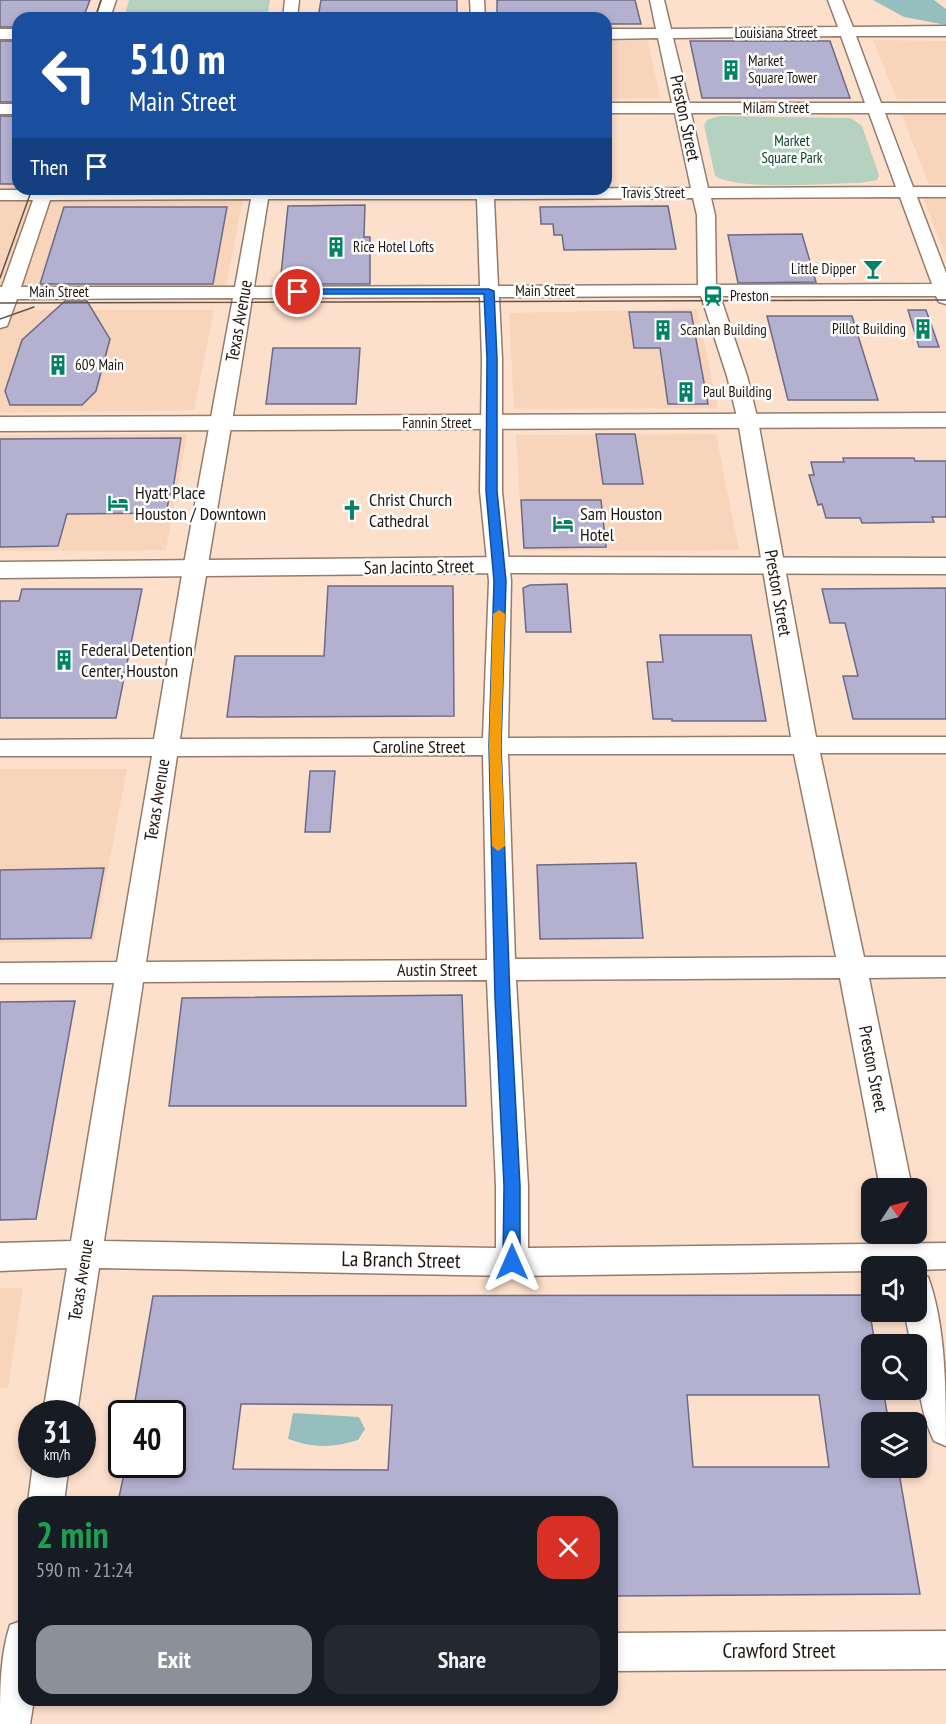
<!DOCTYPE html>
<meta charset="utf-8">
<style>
body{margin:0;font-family:"PT Sans Narrow",sans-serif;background:#242831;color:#f1f3f6;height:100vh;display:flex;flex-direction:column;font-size:22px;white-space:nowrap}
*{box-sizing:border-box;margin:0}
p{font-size:20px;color:#9ea1a6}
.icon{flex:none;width:33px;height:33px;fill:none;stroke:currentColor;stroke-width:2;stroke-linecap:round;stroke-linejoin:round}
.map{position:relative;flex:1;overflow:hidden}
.details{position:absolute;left:18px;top:1496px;width:600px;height:210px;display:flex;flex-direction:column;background:#171b24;border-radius:18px;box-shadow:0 3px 9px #0003}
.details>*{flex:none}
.top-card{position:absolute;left:12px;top:12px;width:600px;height:183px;border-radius:18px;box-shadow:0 3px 9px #0003;background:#1a4fa0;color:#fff;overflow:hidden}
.needle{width:39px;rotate:55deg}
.tools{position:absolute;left:861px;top:1178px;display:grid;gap:12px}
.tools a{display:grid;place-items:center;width:66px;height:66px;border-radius:12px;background:#171b24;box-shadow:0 3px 9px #0003;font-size:30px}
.speed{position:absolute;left:18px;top:1400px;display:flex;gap:12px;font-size:30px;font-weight:700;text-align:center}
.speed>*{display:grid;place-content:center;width:78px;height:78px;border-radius:50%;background:#171b24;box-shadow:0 3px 9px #0003;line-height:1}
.speed small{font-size:15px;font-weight:400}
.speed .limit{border:3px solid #111;border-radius:9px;background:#fff;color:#111}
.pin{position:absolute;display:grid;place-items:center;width:51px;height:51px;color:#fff;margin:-26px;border:3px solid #fff;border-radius:50%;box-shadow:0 2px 6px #0007}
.me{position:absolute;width:66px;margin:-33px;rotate:0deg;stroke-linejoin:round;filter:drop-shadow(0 0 4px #0008)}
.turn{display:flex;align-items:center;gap:21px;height:126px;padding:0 18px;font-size:27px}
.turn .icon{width:78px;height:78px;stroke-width:2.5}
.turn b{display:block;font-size:42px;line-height:51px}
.then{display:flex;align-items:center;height:57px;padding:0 18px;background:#0003;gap:12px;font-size:22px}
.round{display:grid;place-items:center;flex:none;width:63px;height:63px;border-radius:18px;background:#242831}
.summary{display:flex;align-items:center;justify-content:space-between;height:102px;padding:0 18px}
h1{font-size:36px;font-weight:700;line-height:45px;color:#1e9e55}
.button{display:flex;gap:12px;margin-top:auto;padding:12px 18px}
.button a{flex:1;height:69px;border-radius:18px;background:#8c9099;color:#fff;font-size:24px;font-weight:700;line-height:69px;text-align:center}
.button a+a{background:#242831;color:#f1f3f6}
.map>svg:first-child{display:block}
.built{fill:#f8d4bb}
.green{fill:#b4d2bf}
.water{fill:#95bfbf}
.building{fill:#b3b0d0;stroke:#6c6a85;stroke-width:1.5;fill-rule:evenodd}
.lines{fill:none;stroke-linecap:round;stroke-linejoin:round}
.secondary-casing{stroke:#957b69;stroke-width:3}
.primary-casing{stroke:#957b69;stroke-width:3}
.secondary{fill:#fff;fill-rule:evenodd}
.primary{fill:#fff;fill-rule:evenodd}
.tram{stroke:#635449;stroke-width:1.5}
.route{fill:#1a73e8;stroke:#114b97;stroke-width:1.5}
.slow{fill:#f59e0b}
.labels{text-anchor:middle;stroke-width:5;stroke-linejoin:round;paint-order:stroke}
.far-street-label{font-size:15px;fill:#20160f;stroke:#fff}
.far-poi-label{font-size:15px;fill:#20160f;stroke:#fff;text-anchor:start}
.far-park-label{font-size:15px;fill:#013e23;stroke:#fff}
.street-label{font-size:18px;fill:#20160f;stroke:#fff}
.poi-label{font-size:18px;fill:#20160f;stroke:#fff;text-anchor:start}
.near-street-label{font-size:21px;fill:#20160f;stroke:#fff}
</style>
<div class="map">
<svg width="946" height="1724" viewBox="0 0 946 1724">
<rect width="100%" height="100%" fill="#fde0cc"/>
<path class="built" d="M0,0H91L84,18H18V189H245L226,286L0,287Z
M648,40L660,98L606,99V41Z
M873,40L946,41V99H897Z
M901,113L946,114V184H929Z
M923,198H946V256Z
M697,309L718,408L514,409L509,313Z
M0,310H214L194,410L0,413Z
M187,434L166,550L0,551V435Z
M716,434L739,550L523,551L516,435Z
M0,769H127L94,941L0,943Z
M0,1288H23L8,1388H0Z"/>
<path class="green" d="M129,0H270L267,18H124Z
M720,116L851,118L862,126L879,175L877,180L860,183C829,183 738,191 715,176L704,125L707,120Z"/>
<path class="water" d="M873,0H934L946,9V25L904,17Z
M293,1413L359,1417L365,1429L358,1440C333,1448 313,1448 288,1439Z"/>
<path class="building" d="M0,0H90L83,18H18V27H0Z
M321,0H457V18H318Z
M497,0H635L641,24H606V18H497Z
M0,41H18V102H0Z
M690,41H830L850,98H702Z
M0,116H18V184H0Z
M365,205L364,237H370V284H280L288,206Z
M668,206L676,249L564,250L562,235H554L553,224H541L540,207Z
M64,207H227L213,284H40Z
M802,234L816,282L738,283L728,235Z
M65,301H87L110,339L96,391L82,405H10L5,391L22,340Z
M908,310H926L939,347H919Z
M629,312H691L708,404H668L660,348H634Z
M767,316H852L878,400H788Z
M273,348H360L356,404H266Z
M596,434H635L643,484H603Z
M181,438L173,489H171L166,513L67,514L58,546L0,547V439Z
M843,458H914L915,461H946V517H932L934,522L862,523L860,518H826L822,504L818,505L809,475H814L811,462H844Z
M521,500H601L606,547L524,548Z
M567,584L571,632H526L523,588L530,585Z
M328,586H453L454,716L227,717L235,656H324Z
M946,588V719H853L843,676H858L845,623H830L822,589Z
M22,589H142L116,718H0V601H19Z
M660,635H751L766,721H672V719H653L647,662H663Z
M310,771H335L330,832H305Z
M636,863L643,938L540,939L537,865Z
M104,868L91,938L0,939V870Z
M462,995L466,1106H169L182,998Z
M75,1001L36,1219L0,1220V1002Z
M867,1295L875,1344H872V1389H883L888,1418H872V1467H898L920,1594L612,1596V1502H118L126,1464H172V1413H133L153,1296ZM687,1395H819L829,1467H693ZM241,1404L392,1405L388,1470L233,1469Z"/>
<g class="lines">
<g class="secondary-casing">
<path id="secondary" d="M102,0H116L110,18H96Z
M285,0H299L297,18H283Z
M470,0H484L485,18H471Z
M650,0H664L671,29L838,27L828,0H842L853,27L946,26V36H856L881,103H946V113H885L913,187H946V197H917L946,273V304L939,302L936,296H720L747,376L758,421L816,737H946V753H820L864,957H946V977L869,978L912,1188H880L840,978L516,980L528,1186V1248L946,1243V1269L916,1270V1266H872V1271L512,1276L99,1268L77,1413H43L67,1268L0,1271V1243L71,1241L114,983H0V963L117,962L152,756H0V740L154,739L183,569L233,298L17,299L7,326L0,328V287H2L33,200H0V190L691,188L675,113H606V103H672L658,38L606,39V29H656ZM841,36L865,103H689L673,38ZM691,113H869L896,187L708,188ZM900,197L932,284L716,285L715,215L711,198ZM693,198L697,215L698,285L498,286L494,199ZM251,199L235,287H21L50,200ZM268,199H477L480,286L254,287ZM701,296L727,376L738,421L791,737L508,738L511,581L502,491V359L499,297ZM480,297L482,359L480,491L489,581L483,738L180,739C202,592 229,445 252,298ZM508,754H794L836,957L515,959ZM483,755L487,960L146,962L177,756ZM487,980L496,1186V1248L104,1241L143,982Z
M0,29H18V39H0Z
M0,104H18V114H0Z
M916,1273L928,1277C946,1325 946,1393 946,1446L934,1441C920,1412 916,1376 916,1344H911L904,1311H916Z
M33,1464H69L64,1502H28Z
M24,1620V1700H34L30,1724H0C0,1691 0,1656 10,1625Z
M946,1631V1669L612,1671V1633Z"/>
</g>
<g class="primary-casing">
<path id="primary" d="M946,413V427L0,431V417Z
M519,557L946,558V574L519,573L0,578V562Z"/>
</g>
<use href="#secondary" class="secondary"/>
<use href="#primary" class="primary"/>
<path class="tram" d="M95,18L101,0
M0,278L32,189
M0,303L946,300
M0,319L34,307"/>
</g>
<path class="route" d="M298,289H489L494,291L497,359V491L506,581L501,746L510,998L520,1186V1262L518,1267L512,1269L506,1267L503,1262L504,1186L495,998L489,746L494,581L486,491L487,359L484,294H294V290Z"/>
<path class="slow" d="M499,610L505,614L501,746L505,846L498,851L492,846L489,746L493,614Z"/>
<defs>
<g id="building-bare" transform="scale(1.62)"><path d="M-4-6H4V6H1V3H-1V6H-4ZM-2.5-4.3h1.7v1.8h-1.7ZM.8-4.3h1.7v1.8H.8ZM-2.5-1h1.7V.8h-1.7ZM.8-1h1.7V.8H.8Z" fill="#008263" stroke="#fff" stroke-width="2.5" paint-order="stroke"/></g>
<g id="bar-bare" transform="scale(1.62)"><path d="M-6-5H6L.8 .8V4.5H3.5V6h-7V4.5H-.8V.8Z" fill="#008263" stroke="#fff" stroke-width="2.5" paint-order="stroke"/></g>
<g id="station-bare" transform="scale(1.62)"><path d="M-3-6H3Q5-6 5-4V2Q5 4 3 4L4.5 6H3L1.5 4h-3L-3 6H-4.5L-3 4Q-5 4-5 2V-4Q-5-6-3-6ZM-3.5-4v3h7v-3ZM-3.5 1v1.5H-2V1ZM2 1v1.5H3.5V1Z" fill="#008263" stroke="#fff" stroke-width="2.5" paint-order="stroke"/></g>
<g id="hotel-bare" transform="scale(1.62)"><path d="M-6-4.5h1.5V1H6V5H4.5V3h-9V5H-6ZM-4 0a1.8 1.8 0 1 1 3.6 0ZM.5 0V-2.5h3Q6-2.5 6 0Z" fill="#008263" stroke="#fff" stroke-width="2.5" paint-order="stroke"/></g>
<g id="church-bare" transform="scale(1.62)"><path d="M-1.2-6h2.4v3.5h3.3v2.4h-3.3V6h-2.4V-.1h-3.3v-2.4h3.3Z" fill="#008263" stroke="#fff" stroke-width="2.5" paint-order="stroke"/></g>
</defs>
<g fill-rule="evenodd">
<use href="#building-bare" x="731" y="70"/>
<use href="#building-bare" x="336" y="247"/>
<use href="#bar-bare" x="873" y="269"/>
<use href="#station-bare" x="713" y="296"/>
<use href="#building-bare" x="923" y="329"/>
<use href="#building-bare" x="663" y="330"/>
<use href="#building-bare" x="58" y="365"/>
<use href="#building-bare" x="686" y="392"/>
<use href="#hotel-bare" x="118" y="503"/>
<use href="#church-bare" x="352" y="510"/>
<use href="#hotel-bare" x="563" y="524"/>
<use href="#building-bare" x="64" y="660"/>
</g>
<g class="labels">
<g class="far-street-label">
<text x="776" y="38">Louisiana Street</text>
<text x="776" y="113">Milam Street</text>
<text x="653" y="198">Travis Street</text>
<text x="545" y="296">Main Street</text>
<text x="59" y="297">Main Street</text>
<text x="437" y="428">Fannin Street</text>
</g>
<g class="far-poi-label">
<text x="748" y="66">Market<tspan x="748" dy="17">Square Tower</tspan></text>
<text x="353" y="252">Rice Hotel Lofts</text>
<text x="856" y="274" text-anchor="end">Little Dipper</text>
<text x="730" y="301">Preston</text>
<text x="906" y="334" text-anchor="end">Pillot Building</text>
<text x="680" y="335">Scanlan Building</text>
<text x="75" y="370">609 Main</text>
<text x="703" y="397">Paul Building</text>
</g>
<g class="far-park-label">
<text x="792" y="146">Market<tspan x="792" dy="17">Square Park</tspan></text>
</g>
<g class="street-label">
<text transform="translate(685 118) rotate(78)" y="6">Preston Street</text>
<text transform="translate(239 321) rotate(-80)" y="6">Texas Avenue</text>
<text transform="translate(419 567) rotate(-1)" y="6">San Jacinto Street</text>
<text transform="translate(778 593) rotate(80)" y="6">Preston Street</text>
<text x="419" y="753">Caroline Street</text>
<text transform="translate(157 800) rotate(-81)" y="6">Texas Avenue</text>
<text x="437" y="976">Austin Street</text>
<text transform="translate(873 1069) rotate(79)" y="6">Preston Street</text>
<text transform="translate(81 1280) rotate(-81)" y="6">Texas Avenue</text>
</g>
<g class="poi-label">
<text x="135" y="499">Hyatt Place<tspan x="135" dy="21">Houston / Downtown</tspan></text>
<text x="369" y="506">Christ Church<tspan x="369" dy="21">Cathedral</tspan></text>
<text x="580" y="520">Sam Houston<tspan x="580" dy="21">Hotel</tspan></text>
<text x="81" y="656">Federal Detention<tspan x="81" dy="21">Center, Houston</tspan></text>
</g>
<g class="near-street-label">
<text transform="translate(401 1260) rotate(1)" y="7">La Branch Street</text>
<text x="779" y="1658">Crawford Street</text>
</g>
</g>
</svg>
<div class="tools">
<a><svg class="needle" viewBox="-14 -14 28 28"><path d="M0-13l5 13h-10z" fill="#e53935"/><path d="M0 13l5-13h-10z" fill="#9ea1a6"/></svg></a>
<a><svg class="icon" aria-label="sound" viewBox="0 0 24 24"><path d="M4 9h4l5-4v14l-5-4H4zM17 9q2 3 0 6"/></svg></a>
<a><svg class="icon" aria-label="search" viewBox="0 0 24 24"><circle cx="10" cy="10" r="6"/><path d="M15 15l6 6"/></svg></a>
<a><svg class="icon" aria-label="layers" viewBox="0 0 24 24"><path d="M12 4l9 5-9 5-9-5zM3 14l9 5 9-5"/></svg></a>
</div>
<div class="speed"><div>31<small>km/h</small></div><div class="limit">40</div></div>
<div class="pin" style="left:298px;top:292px;background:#d93025"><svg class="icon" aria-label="arrive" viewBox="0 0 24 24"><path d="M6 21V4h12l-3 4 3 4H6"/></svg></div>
<svg class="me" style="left:512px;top:1262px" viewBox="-20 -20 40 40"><path d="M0-17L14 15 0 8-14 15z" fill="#1a73e8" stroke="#fff" stroke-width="4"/></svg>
<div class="top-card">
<div class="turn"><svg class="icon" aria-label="left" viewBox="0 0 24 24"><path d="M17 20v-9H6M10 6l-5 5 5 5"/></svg><div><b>510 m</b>Main Street</div></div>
<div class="then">Then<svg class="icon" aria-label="arrive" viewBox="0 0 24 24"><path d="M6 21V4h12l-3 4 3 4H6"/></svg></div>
</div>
<section class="details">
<div class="summary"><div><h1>2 min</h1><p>590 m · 21:24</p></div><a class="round" style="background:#d93025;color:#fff"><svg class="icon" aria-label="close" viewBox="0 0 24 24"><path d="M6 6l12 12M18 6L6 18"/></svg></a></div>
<div class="button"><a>Exit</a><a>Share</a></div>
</section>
</div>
